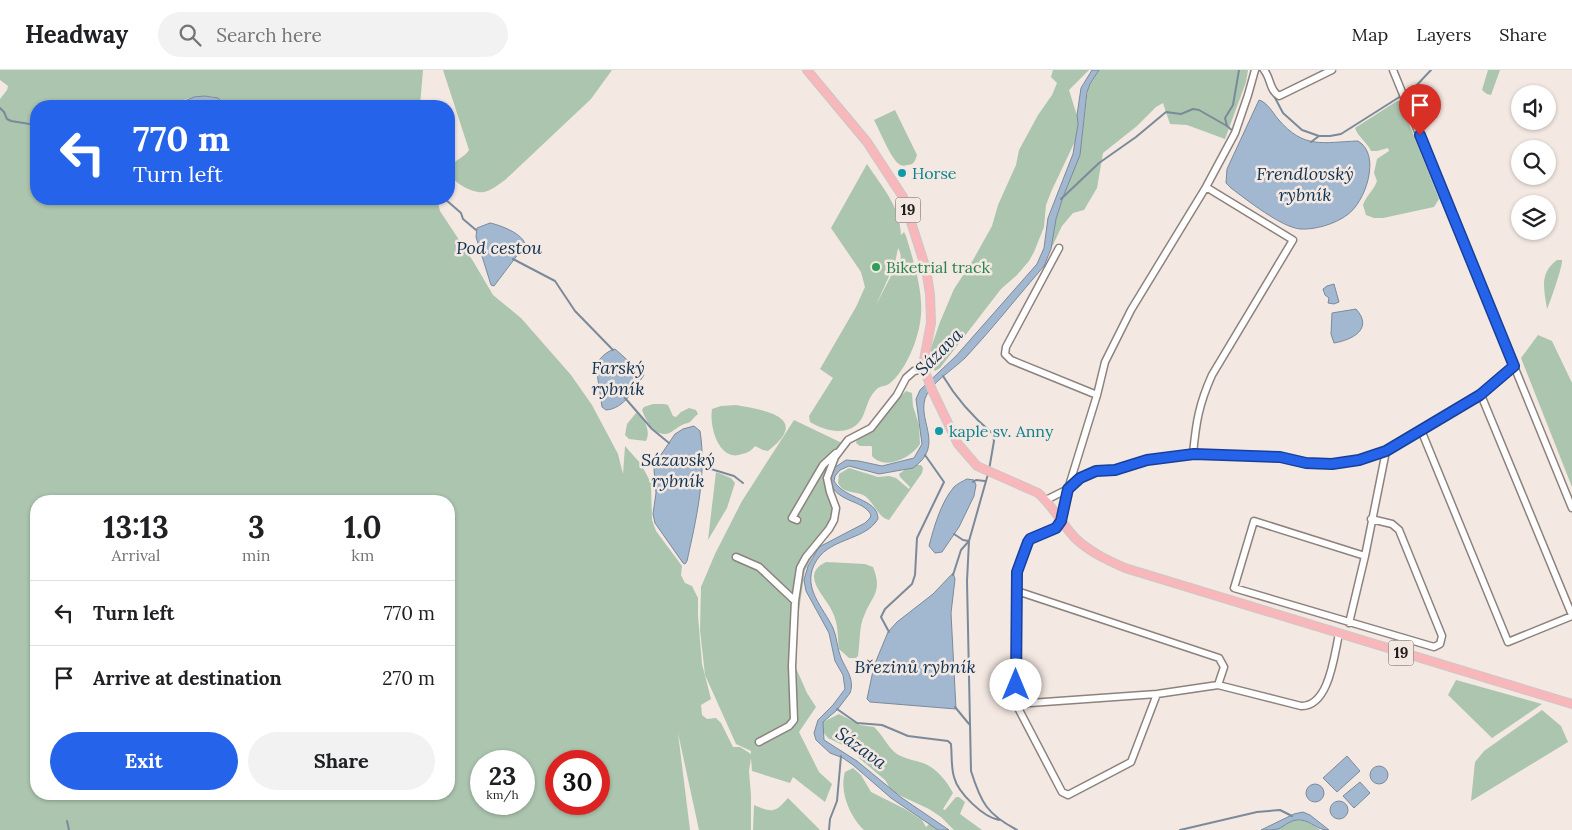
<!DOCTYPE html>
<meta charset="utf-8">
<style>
body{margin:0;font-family:Lora,serif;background:#f2f2f2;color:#202124;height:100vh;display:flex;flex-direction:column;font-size:19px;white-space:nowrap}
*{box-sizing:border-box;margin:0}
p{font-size:16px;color:#757577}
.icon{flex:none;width:28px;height:28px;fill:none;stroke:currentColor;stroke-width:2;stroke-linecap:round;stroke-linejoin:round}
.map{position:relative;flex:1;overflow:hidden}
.drawer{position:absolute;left:30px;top:425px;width:425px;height:305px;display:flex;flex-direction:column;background:#fff;border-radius:20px;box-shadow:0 1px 4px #0004}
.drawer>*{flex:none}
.banner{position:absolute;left:30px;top:30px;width:425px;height:105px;border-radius:20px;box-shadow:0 1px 4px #0004;background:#2563eb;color:#fff;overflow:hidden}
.controls{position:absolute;left:1511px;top:15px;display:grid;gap:10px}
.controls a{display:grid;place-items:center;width:45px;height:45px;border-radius:50%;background:#fff;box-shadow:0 1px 4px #0004;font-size:25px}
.speed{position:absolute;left:470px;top:680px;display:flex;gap:10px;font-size:25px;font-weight:700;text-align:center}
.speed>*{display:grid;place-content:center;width:65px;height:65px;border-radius:50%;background:#fff;box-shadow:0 1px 4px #0004;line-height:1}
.speed small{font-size:12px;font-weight:400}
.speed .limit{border:8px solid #d22;background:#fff;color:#111}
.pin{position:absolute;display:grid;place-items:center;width:42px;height:42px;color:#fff;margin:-51px -21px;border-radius:50% 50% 50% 0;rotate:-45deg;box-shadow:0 0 5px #0007}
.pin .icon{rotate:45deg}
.me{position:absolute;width:55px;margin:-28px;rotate:0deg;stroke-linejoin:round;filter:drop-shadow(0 0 4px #0008)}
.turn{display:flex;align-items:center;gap:18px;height:105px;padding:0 20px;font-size:22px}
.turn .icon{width:65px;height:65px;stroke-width:2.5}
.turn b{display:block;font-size:35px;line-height:42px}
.eta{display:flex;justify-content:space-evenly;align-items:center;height:85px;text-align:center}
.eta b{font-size:30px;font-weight:700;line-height:35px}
.action{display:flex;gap:10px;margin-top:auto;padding:10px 20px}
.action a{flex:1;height:58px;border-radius:30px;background:#2563eb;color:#fff;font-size:20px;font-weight:700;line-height:58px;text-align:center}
.action a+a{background:#f2f2f2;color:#202124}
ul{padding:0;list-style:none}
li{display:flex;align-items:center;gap:15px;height:65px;padding:0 20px;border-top:1px solid #e0e0e0}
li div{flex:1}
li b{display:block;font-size:19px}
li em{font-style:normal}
header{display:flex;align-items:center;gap:30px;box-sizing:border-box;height:70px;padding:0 25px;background:#fff;border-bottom:1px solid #e0e0e0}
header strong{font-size:24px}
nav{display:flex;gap:28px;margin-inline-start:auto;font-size:18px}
.search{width:350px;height:45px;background:#f2f2f2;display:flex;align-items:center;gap:12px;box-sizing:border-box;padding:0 18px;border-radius:28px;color:#757577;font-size:19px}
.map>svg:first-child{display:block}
.green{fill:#acc5af;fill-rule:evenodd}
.water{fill:#a1b8d0;stroke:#7b8a9a}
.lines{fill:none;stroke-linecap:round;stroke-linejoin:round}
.stream{stroke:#7b8a9a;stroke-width:2}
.minor-casing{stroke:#8d827d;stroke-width:9}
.major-casing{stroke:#cac9c8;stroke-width:10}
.minor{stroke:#fff;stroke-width:6}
.major{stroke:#f8b7ba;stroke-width:8}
.route-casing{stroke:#184099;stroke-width:12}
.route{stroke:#2563eb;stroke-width:9}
.culture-dot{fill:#0f9aa8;stroke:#f4e8e2;stroke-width:2}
.leisure-dot{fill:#2e9e5b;stroke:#f4e8e2;stroke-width:2}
.labels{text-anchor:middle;stroke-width:5;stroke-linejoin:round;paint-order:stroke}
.shield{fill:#f4e8e2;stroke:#615a57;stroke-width:1}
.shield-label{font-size:15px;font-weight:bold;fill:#221d1b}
.culture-label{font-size:16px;fill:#0d838f;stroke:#f4e8e2;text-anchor:start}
.leisure-label{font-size:16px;fill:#27864d;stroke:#f4e8e2;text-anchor:start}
.water-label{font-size:18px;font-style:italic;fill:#0d3354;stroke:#f4e8e2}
</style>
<header>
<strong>Headway</strong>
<div class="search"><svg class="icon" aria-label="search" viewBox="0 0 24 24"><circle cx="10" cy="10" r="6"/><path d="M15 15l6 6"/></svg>Search here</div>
<nav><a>Map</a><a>Layers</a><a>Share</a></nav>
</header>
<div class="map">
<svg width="1572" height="760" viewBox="0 0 1572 760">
<rect width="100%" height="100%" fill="#f4e8e2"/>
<path class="green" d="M0,0H423L420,36H226C223,34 220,30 217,28C204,23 184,28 173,36H36V129H437L440,141L473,191L493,225L521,248L571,305L592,335L618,384L623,404L625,376L641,394L651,413L652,450L656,461L682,496L681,505L685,513L692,516L698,528V546L702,594L711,629L701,635L702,645L707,649L716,648L721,653L733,677H740L751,684V681L736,674L705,605L700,560L701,517L715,484L742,431L794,350L846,375L830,409L838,432L836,453L816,480L805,500L798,547L796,598L807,623L816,637L799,662L819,702L832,714L825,732L793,707L790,713L752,701L751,688L749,701L751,725V760H699L678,663L690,760H0V29L7,20L8,16L0,10ZM36,431H449V724H36ZM481,691H524V734H481ZM556,691H599V734H556Z
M443,0H612L591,29L505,110C499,114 491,121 484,122C473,124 444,110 452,96C455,89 464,88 469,80Z
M1053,0H1089L1069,20L1078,49L1077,67L1051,122L1046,135L1044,157L1034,182L1029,191L1017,205L1001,219L940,298L935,301L931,296V278L940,252L954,219L973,190L992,156L998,135L1016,95L1019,80L1038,45L1052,25L1057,13L1051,7Z
M1099,0H1248L1246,12L1225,69L1187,55L1170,54L1163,33L1156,37L1137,56L1103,83L1097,118L1084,140L1073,143L1062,156L1051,179L1056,149L1063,127L1080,85L1088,18Z
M1488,0H1500L1491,25L1487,24L1482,20Z
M1397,31H1400L1439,129L1434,137L1383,148H1374L1366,145L1363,135C1366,126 1374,120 1377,111L1374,103L1377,89L1389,81L1388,78L1377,81H1371C1367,72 1358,67 1355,58Z
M895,40L917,85C915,91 914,95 907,95C905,96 901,96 899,94C891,89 879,59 874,50Z
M867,94C882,117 900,136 901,165L904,162L906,166C914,193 925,225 920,253C917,272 905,302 889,314C886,316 881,316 878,318C868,326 867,338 862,348C851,367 826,362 810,352L809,346L833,308L820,299L856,237L865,217L861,202L831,158ZM898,178C902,185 902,192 895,198L876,235L895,193Z
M1557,190H1562C1563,195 1550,233 1547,239C1544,219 1539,203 1557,190Z
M1538,265L1552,271L1572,313V417L1521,288Z
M906,321L912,323L913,336L919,355L920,374C911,388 885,401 872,386V377L871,376H860L856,373L857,369Z
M653,334H664L668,335L673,346L676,347L681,342L689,338L696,340L698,344C695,346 693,349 690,352C687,354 685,353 682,355C677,357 671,364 665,364C654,365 645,349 642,340L644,337Z
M736,335C764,340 812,347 768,381L763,380L755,376C752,380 748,383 742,384C719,393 709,356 712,339L721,336Z
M636,343C645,349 651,361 646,371L629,369L625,365L627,354Z
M916,395H921L923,398L922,403L889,450C878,447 874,433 865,426C855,420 844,425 838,413L839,404L849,398L878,407L889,406L896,408L909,419L910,417L900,407L899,404L906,399Z
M716,402L731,408L735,413L727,438L708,470Z
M826,492L865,494L873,497C883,522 872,525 864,546C859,557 860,573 858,586L856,588H849L839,579C837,564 839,555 832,541C825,525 799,505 826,492Z
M1456,610L1542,634L1492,668L1448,625Z
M1542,640L1561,656L1568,672L1471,731L1475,692L1484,681Z
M839,644L860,655L874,657C883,665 888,678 897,684C905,689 914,690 923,693C935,697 947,711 953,723L943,739L945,740L956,727H959L965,732L960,744L982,760H954L941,747L929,739L901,726L891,720L885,710L859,688L855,681L828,668L824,663L823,652Z
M853,698L861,705L871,722L905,739L922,750L926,757L929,754L938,760H864C850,747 839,721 845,702Z
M788,728L820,760H753L754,735C772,743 775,743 788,728Z
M1294,750L1307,751L1320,760H1276Z"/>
<path class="water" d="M1092,0H1099L1090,14L1087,22L1080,85L1063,127L1056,149L1051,179L1044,196C1018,226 993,258 966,287C956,297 932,313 927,324C914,349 947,374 913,398L879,404L849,396L840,400L835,406L834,411C845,430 878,428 878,449C864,472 827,467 814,495C803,519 823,537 833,558C837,567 837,578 841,588C846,599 855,610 850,623L837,640L823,652L824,670L857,691L902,728L949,760H938L910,741L891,728L853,695L843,688L830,683L816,670L814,663L818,650L833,635L845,619L843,605L835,591L829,563L806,521L804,510L808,496L819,477L865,453L870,448L871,445C863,429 838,434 829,411L834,398L846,390L859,391L882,396L914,388L922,374L916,329L920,320L956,286L1037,194L1044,178L1048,148L1073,84L1078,54L1077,45L1081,18Z
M205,26L218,28L226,36H173L194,27Z
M1259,30C1267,32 1273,43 1278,49C1304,80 1324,72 1358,71C1382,85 1365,133 1347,145C1335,154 1315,160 1300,159C1281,157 1247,130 1231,118L1226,113L1227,99Z
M490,153C500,155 524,164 525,175L494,216L491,215L476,167L477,158Z
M1334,214L1339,232L1334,234L1328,233L1329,228L1325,225L1323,219L1327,216Z
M1356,239C1374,259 1352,270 1334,273L1331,264L1332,243Z
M615,279L644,305C635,318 624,339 606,340L602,337L596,296C598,289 607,281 615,279Z
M694,356L700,361C707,404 696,450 687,491L685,494L683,493L655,453L653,444L656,423L654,399L656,392L675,364L683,359Z
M967,409L974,410L976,415L974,426L959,457L942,482L935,483L929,476C934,457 941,432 954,417C957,414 963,411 967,409Z
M953,503L955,509L951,543L956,639L870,632L867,629L874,596L888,562L897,552L933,524Z
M1347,686L1360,701L1337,722L1323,708Z
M1370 705a9 9 0 1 1 18 0a9 9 0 1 1-18 0Z
M1360,712L1370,723L1354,738L1343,726Z
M1306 723a9 9 0 1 1 18 0a9 9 0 1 1-18 0Z
M1330 740a9 9 0 1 1 18 0a9 9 0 1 1-18 0Z
M1303,742L1310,745L1329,760C1315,760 1313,751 1300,750C1291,749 1285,756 1278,759C1273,760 1267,760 1261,760L1294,744Z"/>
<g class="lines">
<path class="stream" d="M1259,0L1262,1L1266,9
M1273,24L1283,43L1302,60L1319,66H1330L1341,64L1401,26
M1405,24L1414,18L1431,0
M0,38L4,42L7,49L11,51L36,55
M1227,56L1234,62
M1311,72L1319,66
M445,129L461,143L463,149L476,160
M1061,129L1099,93L1136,67L1166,42L1181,44L1193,39L1199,40L1227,56L1225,48L1233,35L1239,0
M513,189L555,211L575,241L613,280
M943,306C956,328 973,347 992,363L994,371L989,400
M625,328L652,359L669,373
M701,396L734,406L743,413
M988,404L969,471L967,511L971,701C981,733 987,744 1017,760
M973,412L976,410L985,411
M953,505L961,480L969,471L963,470L954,464
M889,562L881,547L885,539L912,514L915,505L917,468L944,412L925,385
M955,637L969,654
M837,639L857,653L882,655L908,666L948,671L951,674C952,685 951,697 954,707C958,723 983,747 999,750
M67,751L69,760
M829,760L830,749L837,731L841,686
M1180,760L1257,742L1280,740L1292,746"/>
<g class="minor-casing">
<path id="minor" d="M1264,0C1271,8 1269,20 1279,26L1332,0
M1393,0L1572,438
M1059,178L1006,277L1005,284L1011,290L1097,325
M1481,325L1572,545
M1421,360L1508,572L1572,546
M1193,384C1196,352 1199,334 1212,305L1293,170L1206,117
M1046,430L1068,419L1080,408L1095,401L1115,400L1147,390L1193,384L1280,387L1306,393L1332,394L1359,390L1386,381L1481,325L1514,296
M797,450L792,448L823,395L836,383
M1365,486L1254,451L1234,518L1434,577L1440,574L1442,566L1399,460L1392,454L1371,449
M736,487L759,497L795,531
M1017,521L1219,588L1224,597L1218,615
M1349,553L1365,486L1386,381
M1157,624L1131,692L1068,725L1062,722L1016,634L1017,502L1028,472L1030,469L1056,458L1061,451L1068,419L1097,325L1105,292L1131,240L1206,117L1235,63L1248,25L1255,0
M1016,634L1157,624L1218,615L1301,636C1329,637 1334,586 1339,564
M759,672L789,656L794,650L792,596L795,531L800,498L806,487L829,459L834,450L836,438L830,422L827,408L835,387L848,370L871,358L897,325L906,308L914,301L924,299"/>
</g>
<g class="major-casing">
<path id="major" d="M807,0L867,72L903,127L926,199L930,224L931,253L924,290V299L932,320L958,374L977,396L1038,423C1053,436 1062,454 1075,468C1090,482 1107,490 1125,498L1572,634"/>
</g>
<use href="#minor" class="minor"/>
<use href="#major" class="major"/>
</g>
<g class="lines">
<g class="route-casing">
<path id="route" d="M1016,615L1017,502L1028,472L1030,469L1056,458L1061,451L1068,419L1080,408L1096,401L1115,400L1147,390L1194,384L1280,387L1306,393L1332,394L1359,390L1386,381L1480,325L1514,296L1420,65"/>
</g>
<use href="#route" class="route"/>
</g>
<g class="culture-dot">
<circle cx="902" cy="103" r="5"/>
<circle cx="939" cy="361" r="5"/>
</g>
<circle class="leisure-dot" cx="876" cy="197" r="5"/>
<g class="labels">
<g class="shield">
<rect x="895.5" y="127.5" width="25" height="25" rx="4"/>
<rect x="1388.5" y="570.5" width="25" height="25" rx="4"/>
</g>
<g class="shield-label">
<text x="908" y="145">19</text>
<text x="1401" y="588">19</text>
</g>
<g class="culture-label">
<text x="912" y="109">Horse</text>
<text x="949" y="367">kaple sv. Anny</text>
</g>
<g class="leisure-label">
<text x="886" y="203">Biketrial track</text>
</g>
<g class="water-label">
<text x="1305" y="110">Frendlovský<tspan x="1305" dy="21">rybník</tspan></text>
<text x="499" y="184">Pod cestou</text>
<text transform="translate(939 282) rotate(-45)" y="6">Sázava</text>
<text x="618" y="304">Farský<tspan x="618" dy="21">rybník</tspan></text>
<text x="678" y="396">Sázavský<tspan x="678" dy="21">rybník</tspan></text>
<text x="915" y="603">Březinů rybník</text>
<text transform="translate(861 678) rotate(36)" y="6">Sázava</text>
</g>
</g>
</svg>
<div class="controls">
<a><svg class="icon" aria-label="sound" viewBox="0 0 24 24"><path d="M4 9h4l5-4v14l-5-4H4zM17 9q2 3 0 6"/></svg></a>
<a><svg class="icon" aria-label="search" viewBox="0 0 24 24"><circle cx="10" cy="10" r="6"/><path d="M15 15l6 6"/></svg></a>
<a><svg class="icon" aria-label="layers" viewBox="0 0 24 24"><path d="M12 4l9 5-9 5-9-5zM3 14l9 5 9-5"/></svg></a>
</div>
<div class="speed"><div>23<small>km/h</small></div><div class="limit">30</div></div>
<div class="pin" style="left:1420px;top:65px;background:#d93025"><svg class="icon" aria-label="arrive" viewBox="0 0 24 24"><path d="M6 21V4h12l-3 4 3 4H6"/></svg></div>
<svg class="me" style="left:1016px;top:615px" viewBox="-20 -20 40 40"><circle r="19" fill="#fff"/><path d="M0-13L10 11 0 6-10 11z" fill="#2563eb"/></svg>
<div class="banner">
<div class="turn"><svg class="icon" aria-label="left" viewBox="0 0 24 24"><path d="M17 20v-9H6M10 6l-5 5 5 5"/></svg><div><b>770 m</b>Turn left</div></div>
</div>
<section class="drawer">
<div class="eta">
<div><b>13:13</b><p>Arrival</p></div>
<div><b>3</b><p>min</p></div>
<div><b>1.0</b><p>km</p></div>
</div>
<ul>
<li><svg class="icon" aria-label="left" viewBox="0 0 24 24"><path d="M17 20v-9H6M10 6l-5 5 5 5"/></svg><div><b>Turn left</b></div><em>770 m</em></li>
<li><svg class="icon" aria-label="arrive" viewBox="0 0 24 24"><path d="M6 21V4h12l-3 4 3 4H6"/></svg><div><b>Arrive at destination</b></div><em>270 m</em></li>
</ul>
<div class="action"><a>Exit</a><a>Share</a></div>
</section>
</div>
